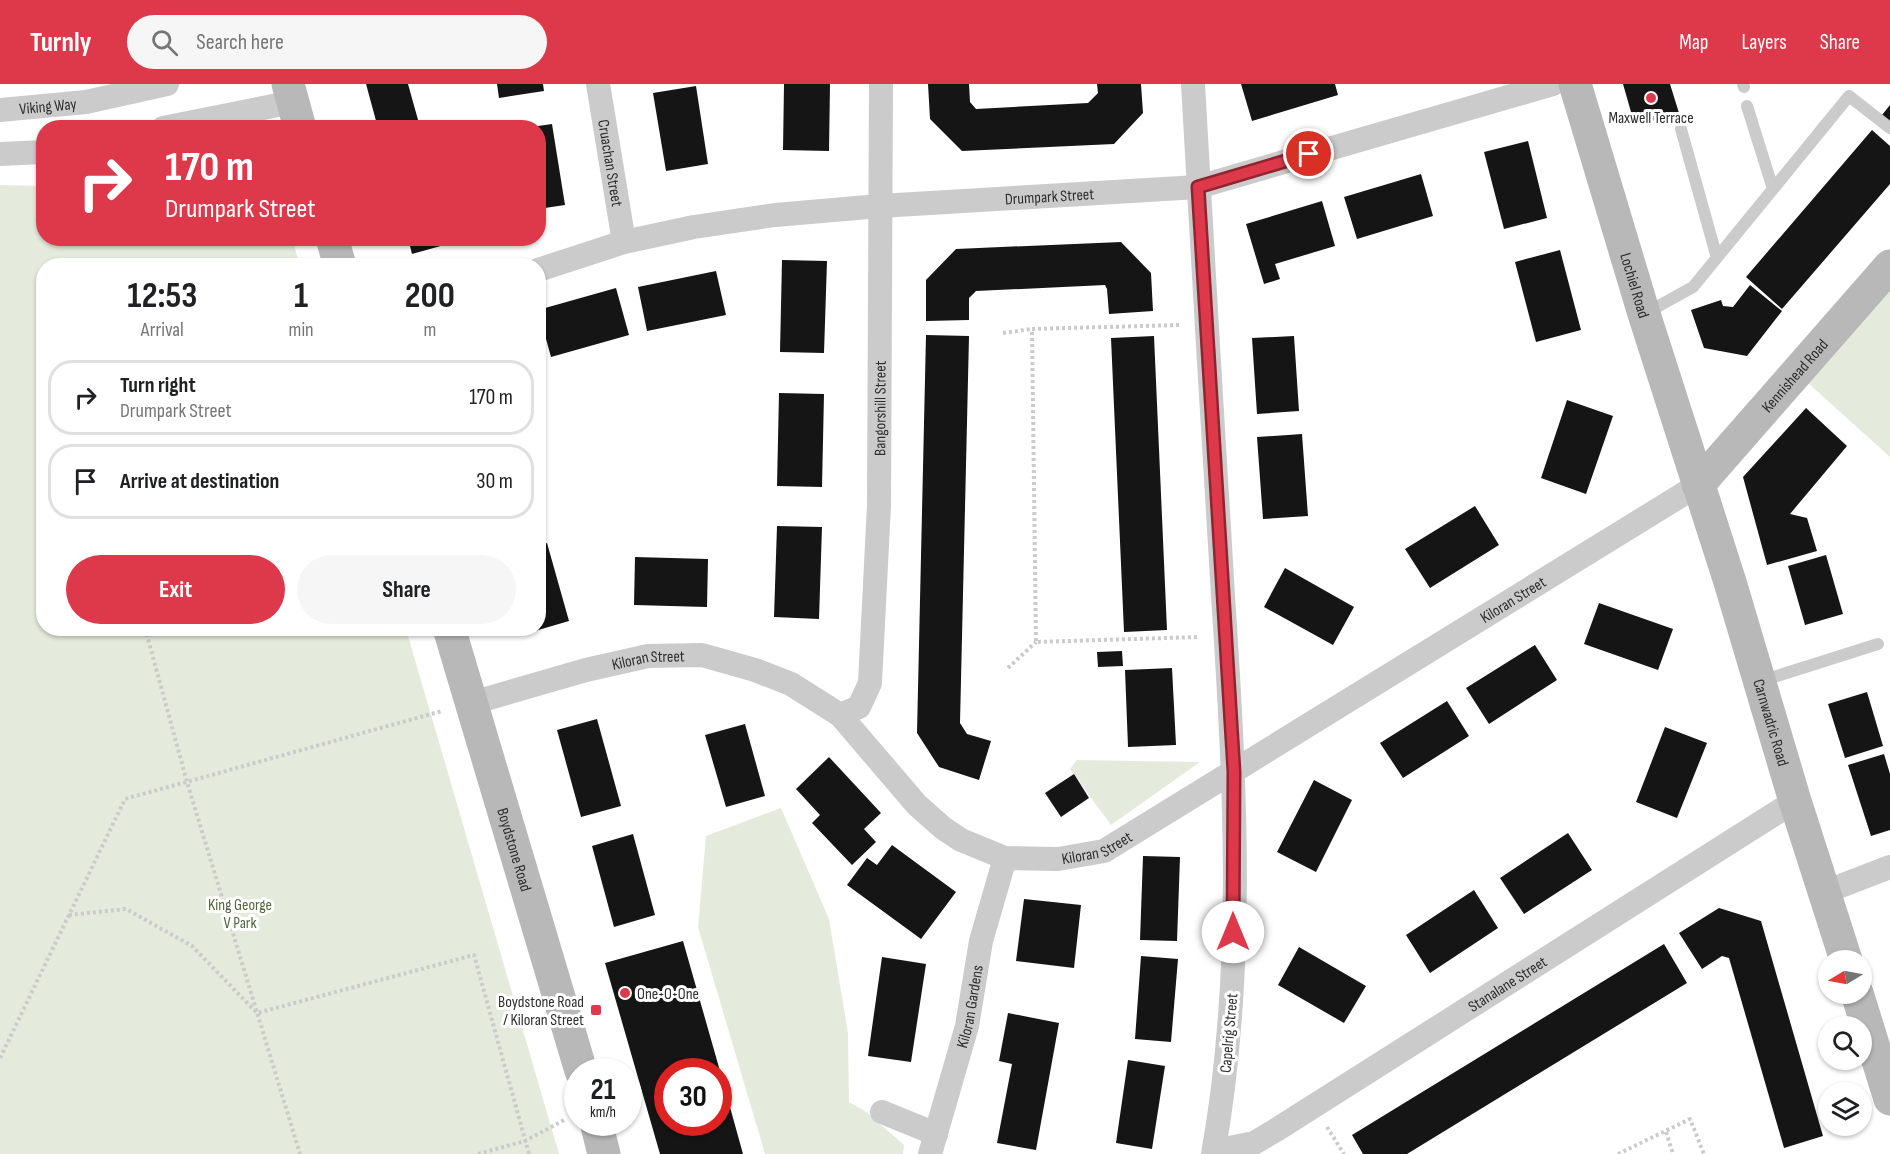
<!DOCTYPE html>
<style>
body{margin:0;font-family:"Sofia Sans Condensed",sans-serif;background:#f6f6f6;color:#202124;height:100vh;display:flex;flex-direction:column;font-size:22px;white-space:nowrap}
*{box-sizing:border-box;margin:0}
p{font-size:20px;color:#757577}
.icon{flex:none;width:33px;height:33px;fill:none;stroke:currentColor;stroke-width:2;stroke-linecap:round;stroke-linejoin:round}
.map{position:relative;flex:1;overflow:hidden}
.side{position:absolute;left:36px;top:174px;width:510px;height:378px;display:flex;flex-direction:column;background:#fff;border-radius:24px;box-shadow:0 2px 4px #0004}
.side>*{flex:none}
.hud{position:absolute;left:36px;top:36px;width:510px;height:126px;border-radius:24px;box-shadow:0 2px 4px #0004;background:#dd394a;color:#fff;overflow:hidden}
.needle{width:39px;rotate:260deg}
.buttons{position:absolute;left:1818px;top:866px;display:grid;gap:12px}
.buttons a{display:grid;place-items:center;width:54px;height:54px;border-radius:50%;background:#fff;box-shadow:0 2px 4px #0004;font-size:30px}
.speed{position:absolute;left:564px;top:974px;display:flex;gap:12px;font-size:30px;font-weight:700;text-align:center}
.speed>*{display:grid;place-content:center;width:78px;height:78px;border-radius:50%;background:#fff;box-shadow:0 2px 4px #0004;line-height:1}
.speed small{font-size:15px;font-weight:400}
.speed .limit{border:9px solid #d22;background:#fff;color:#111}
.pin{position:absolute;display:grid;place-items:center;width:51px;height:51px;color:#fff;margin:-26px;border:3px solid #fff;border-radius:50%;box-shadow:0 2px 6px #0007}
.me{position:absolute;width:66px;margin:-33px;rotate:0deg;stroke-linejoin:round;filter:drop-shadow(0 0 4px #0008)}
.turn{display:flex;align-items:center;gap:21px;height:126px;padding:0 30px;font-size:27px}
.turn .icon{width:78px;height:78px;stroke-width:2.5}
.turn b{display:block;font-size:42px;line-height:51px}
.eta{display:flex;justify-content:space-evenly;align-items:center;height:102px;text-align:center}
.eta b{font-size:36px;font-weight:700;line-height:42px}
.button{display:flex;gap:12px;margin-top:auto;padding:12px 30px}
.button a{flex:1;height:69px;border-radius:36px;background:#dd394a;color:#fff;font-size:24px;font-weight:700;line-height:69px;text-align:center}
.button a+a{background:#f6f6f6;color:#202124}
ul{padding:0;list-style:none}
li{display:flex;align-items:center;gap:18px;height:75px;margin:0 12px 9px;padding:0 18px;border:3px solid #e0e0e0;border-radius:24px}
li div{flex:1}
li b{display:block;font-size:22px}
li em{font-style:normal}
header{display:flex;align-items:center;gap:36px;box-sizing:border-box;height:84px;padding:0 30px;background:#dd394a;color:#fff}
header strong{font-size:28px}
nav{display:flex;gap:33px;margin-inline-start:auto;font-size:21px}
.search{width:420px;height:54px;background:#f6f6f6;display:flex;align-items:center;gap:15px;box-sizing:border-box;padding:0 21px;border-radius:33px;color:#757577;font-size:22px}
.map>svg:first-child{display:block}
.green{fill:#e5ebdc}
.building{fill:#151515;fill-rule:evenodd}
.lines{fill:none;stroke-linecap:round;stroke-linejoin:round}
.path{stroke:#cbcbcb;stroke-width:4;stroke-dasharray:3 3;stroke-linecap:butt}
.lane{stroke:#cbcbcb;stroke-width:12}
.street{stroke:#cbcbcb;stroke-width:24}
.secondary{stroke:#b8b8b8;stroke-width:33}
.route-casing{stroke:#902530;stroke-width:15}
.route{stroke:#dd394a;stroke-width:10}
.poi-dot{fill:#dd394a;stroke:#fff;stroke-width:2}
.labels{text-anchor:middle;stroke-width:6;stroke-linejoin:round;paint-order:stroke}
.street-label{font-size:16px;fill:#2e2e2e;stroke:#fff}
.poi-label{font-size:16px;fill:#2e2e2e;stroke:#fff}
.park-label{font-size:16px;fill:#53683e;stroke:#fff}
</style>
<header>
<strong>Turnly</strong>
<div class="search"><svg class="icon" aria-label="search" viewBox="0 0 24 24"><circle cx="10" cy="10" r="6"/><path d="M15 15l6 6"/></svg>Search here</div>
<nav><a>Map</a><a>Layers</a><a>Share</a></nav>
</header>
<div class="map">
<svg width="1890" height="1070" viewBox="0 0 1890 1070">
<rect width="100%" height="100%" fill="#fff"/>
<path class="green" d="M0,101L43,102L44,154L292,155L300,181L44,182V544L406,545L559,1070H0Z
M1890,206V373L1808,299Z
M1077,676L1200,678L1111,741L1070,685Z
M781,724L829,835L848,949L849,1018L865,1027L904,1061L903,1070H765L698,843L706,752Z"/>
<path class="building" d="M366,0H408L420,43L378,44Z
M497,0H543L544,7L499,14Z
M784,0H830L829,67L783,66Z
M928,0H969L970,18L976,25L1088,19L1098,9L1097,0H1141L1143,29L1114,60L962,67L930,35Z
M1241,0H1335L1338,11L1252,37Z
M1623,0H1670L1679,29L1635,42Z
M696,2L708,80L666,87L653,9Z
M1890,21V38L1882,31Z
M552,40L565,121L538,125V42Z
M1872,46L1890,62V100L1782,225L1746,193Z
M1528,57L1547,134L1504,145L1484,68Z
M1421,90L1433,132L1357,155L1344,113Z
M1322,117L1335,162L1275,180L1280,195L1264,200L1246,140Z
M408,154H454L455,158L412,170Z
M1121,158L1151,189L1153,227L1109,230L1107,205L1105,201L976,207L969,214V236L926,237V196L956,165Z
M1560,166L1581,246L1536,258L1515,178Z
M782,176L827,177L824,269L780,268Z
M716,187L726,231L647,247L638,203Z
M1750,201L1782,227L1747,272L1704,264L1691,226L1721,216L1723,222L1733,223Z
M616,204L629,251L551,273L538,226Z
M926,251L969,252L960,639L967,650L991,657L979,696L939,683L917,649Z
M1154,252L1167,546L1124,548L1111,254Z
M1294,252L1299,327L1257,330L1252,254Z
M779,309L824,310L822,403L777,402Z
M1567,316L1613,332L1586,410L1541,394Z
M1806,324L1847,362L1790,430L1807,434L1817,467L1767,481L1743,393Z
M1302,350L1308,432L1263,435L1257,353Z
M1475,422L1499,461L1430,504L1405,465Z
M777,442L822,443L819,535L774,533Z
M547,459L569,537L528,549L527,544H538V462Z
M1826,471L1843,530L1805,541L1788,482Z
M635,473L708,475L707,523L634,521Z
M1285,484L1354,523L1333,561L1264,523Z
M1599,519L1673,545L1658,586L1584,560Z
M1535,561L1557,596L1489,640L1466,604Z
M1122,567L1123,582L1098,583L1097,568Z
M1172,584L1176,661L1128,663L1125,586Z
M1867,608L1883,662L1845,674L1828,620Z
M1447,617L1469,652L1403,694L1380,659Z
M597,635L621,722L581,733L557,646Z
M745,640L765,712L726,723L705,651Z
M1665,643L1707,659L1677,734L1636,718Z
M1884,670L1890,690V746L1871,752L1848,681Z
M829,673L881,729L864,745L876,758L852,781L812,739L820,731L796,705Z
M1074,690L1089,714L1061,733L1045,709Z
M1314,696L1352,716L1316,788L1277,768Z
M1568,749L1592,786L1524,830L1500,794Z
M633,750L655,831L614,843L592,762Z
M892,761L956,808L921,855L847,801L867,774L877,781Z
M1143,772L1180,773L1177,857L1140,856Z
M1474,806L1498,844L1430,889L1406,851Z
M1024,815L1081,821L1074,884L1016,877Z
M1719,824L1761,837L1823,1052L1784,1064L1729,874L1722,872L1702,885L1679,849Z
M683,857L720,987L743,1070H660L605,879ZM668,987H718V1038H668Z
M1664,860L1687,899L1407,1070H1363L1352,1051Z
M1299,863L1366,902L1344,939L1278,901Z
M1141,872L1178,875L1171,958L1135,955Z
M882,873L926,880L911,978L868,972Z
M1008,929L1059,939L1036,1066L997,1059L1012,980L999,977Z
M1128,976L1165,982L1152,1065L1116,1059Z"/>
<g class="lines">
<path class="path" d="M241,182L245,176
M1179,241L1032,245L1036,558L1198,553
M1003,249L1032,245
M145,544L187,698L300,1070
M1008,584L1036,558
M69,831L126,825L192,862L257,929L474,871L529,1070
M0,974L125,715L442,627
M1327,1043L1344,1070
M1666,1048L1673,1070
M478,1070L525,1057L566,1035
M1618,1070L1690,1035L1704,1070"/>
<path class="lane" d="M1743,0L1744,3
M1747,22L1773,105
M1681,45L1717,174
M1646,229L1693,203L1849,12L1890,44
M1761,597L1878,560"/>
<g class="street">
<path id="s1" d="M598,0L624,158"/>
<path d="M1193,0C1202,170 1213,341 1223,511C1235,697 1246,886 1213,1070"/>
<path id="s2" d="M0,26L86,18L167,0"/>
<path d="M163,44L293,18"/>
<path d="M0,70L44,68"/>
<path id="s3" d="M538,186L624,158L694,143L775,131L880,122L1198,103L1553,0"/>
<path id="s4" d="M472,619L586,586L648,572L702,571L755,586L791,600L840,631L917,721L943,744L961,756L1005,774L1058,775L1104,767L1698,401"/>
<path id="s5" d="M840,631L859,623L870,599L879,421L881,0"/>
<path d="M1825,808L1890,783"/>
<path d="M882,1028L936,1050"/>
<path id="s6" d="M1214,1067L1254,1059L1276,1046L1795,717"/>
<path id="s7" d="M930,1070L967,942L981,857L1005,774"/>
</g>
<g class="secondary">
<path d="M288,0L300,44"/>
<path id="s8" d="M1575,0L1644,230L1730,498L1795,717L1846,876"/>
<path d="M332,154L340,182"/>
<path id="s9" d="M1698,401L1890,182"/>
<path id="s10" d="M449,544L581,987"/>
<path d="M1857,909L1890,1015"/>
<path d="M596,1038L604,1070"/>
</g>
</g>
<g class="lines">
<g class="route-casing">
<path id="route" d="M1233,848L1234,688L1198,103L1309,70"/>
</g>
<use href="#route" class="route"/>
</g>
<g class="poi-dot">
<circle cx="1651" cy="14" r="6"/>
<circle cx="625" cy="909" r="6"/>
<rect x="590" y="920" width="12" height="12" rx="3"/>
</g>
<g class="labels">
<g class="street-label">
<text dy="6" stroke="none"><textPath href="#s2" startOffset="48">Viking Way</textPath></text>
<text dy="6" stroke="none"><textPath href="#s1" startOffset="80">Cruachan Street</textPath></text>
<text dy="6" stroke="none"><textPath href="#s3" startOffset="519">Drumpark Street</textPath></text>
<text dy="6" stroke="none"><textPath href="#s8" startOffset="210">Lochiel Road</textPath></text>
<text dy="6" stroke="none"><textPath href="#s9" startOffset="146">Kennishead Road</textPath></text>
<text dy="6" stroke="none"><textPath href="#s5" startOffset="322">Bangorshill Street</textPath></text>
<text dy="6" stroke="none"><textPath href="#s4" startOffset="1190">Kiloran Street</textPath></text>
<text dy="6" stroke="none"><textPath href="#s4" startOffset="182">Kiloran Street</textPath></text>
<text dy="6" stroke="none"><textPath href="#s8" startOffset="668">Carnwadric Road</textPath></text>
<text dy="6" stroke="none"><textPath href="#s4" startOffset="704">Kiloran Street</textPath></text>
<text dy="6" stroke="none"><textPath href="#s10" startOffset="231">Boydstone Road</textPath></text>
<text dy="6" stroke="none"><textPath href="#s6" startOffset="340">Stanalane Street</textPath></text>
<text dy="6" stroke="none"><textPath href="#s7" startOffset="153">Kiloran Gardens</textPath></text>
<text transform="translate(1228 949) rotate(-85)" y="6">Capelrig Street</text>
</g>
<g class="poi-label">
<text x="1651" y="39">Maxwell Terrace</text>
<text x="637" y="915" text-anchor="start">One-O-One</text>
<text x="584" y="923" text-anchor="end">Boydstone Road<tspan x="584" dy="18">/ Kiloran Street</tspan></text>
</g>
<g class="park-label">
<text x="240" y="826">King George<tspan x="240" dy="18">V Park</tspan></text>
</g>
</g>
</svg>
<div class="buttons">
<a><svg class="needle" viewBox="-14 -14 28 28"><path d="M0-13l5 13h-10z" fill="#e53935"/><path d="M0 13l5-13h-10z" fill="#757577"/></svg></a>
<a><svg class="icon" aria-label="search" viewBox="0 0 24 24"><circle cx="10" cy="10" r="6"/><path d="M15 15l6 6"/></svg></a>
<a><svg class="icon" aria-label="layers" viewBox="0 0 24 24"><path d="M12 4l9 5-9 5-9-5zM3 14l9 5 9-5"/></svg></a>
</div>
<div class="speed"><div>21<small>km/h</small></div><div class="limit">30</div></div>
<div class="pin" style="left:1309px;top:70px;background:#d93025"><svg class="icon" aria-label="arrive" viewBox="0 0 24 24"><path d="M6 21V4h12l-3 4 3 4H6"/></svg></div>
<svg class="me" style="left:1233px;top:848px" viewBox="-20 -20 40 40"><circle r="19" fill="#fff"/><path d="M0-13L10 11 0 6-10 11z" fill="#dd394a"/></svg>
<div class="hud">
<div class="turn"><svg class="icon" aria-label="right" viewBox="0 0 24 24"><path d="M7 20v-9h11M14 6l5 5-5 5"/></svg><div><b>170 m</b>Drumpark Street</div></div>
</div>
<section class="side">
<div class="eta">
<div><b>12:53</b><p>Arrival</p></div>
<div><b>1</b><p>min</p></div>
<div><b>200</b><p>m</p></div>
</div>
<ul>
<li><svg class="icon" aria-label="right" viewBox="0 0 24 24"><path d="M7 20v-9h11M14 6l5 5-5 5"/></svg><div><b>Turn right</b><p>Drumpark Street</p></div><em>170 m</em></li>
<li><svg class="icon" aria-label="arrive" viewBox="0 0 24 24"><path d="M6 21V4h12l-3 4 3 4H6"/></svg><div><b>Arrive at destination</b></div><em>30 m</em></li>
</ul>
<div class="button"><a>Exit</a><a>Share</a></div>
</section>
</div>
